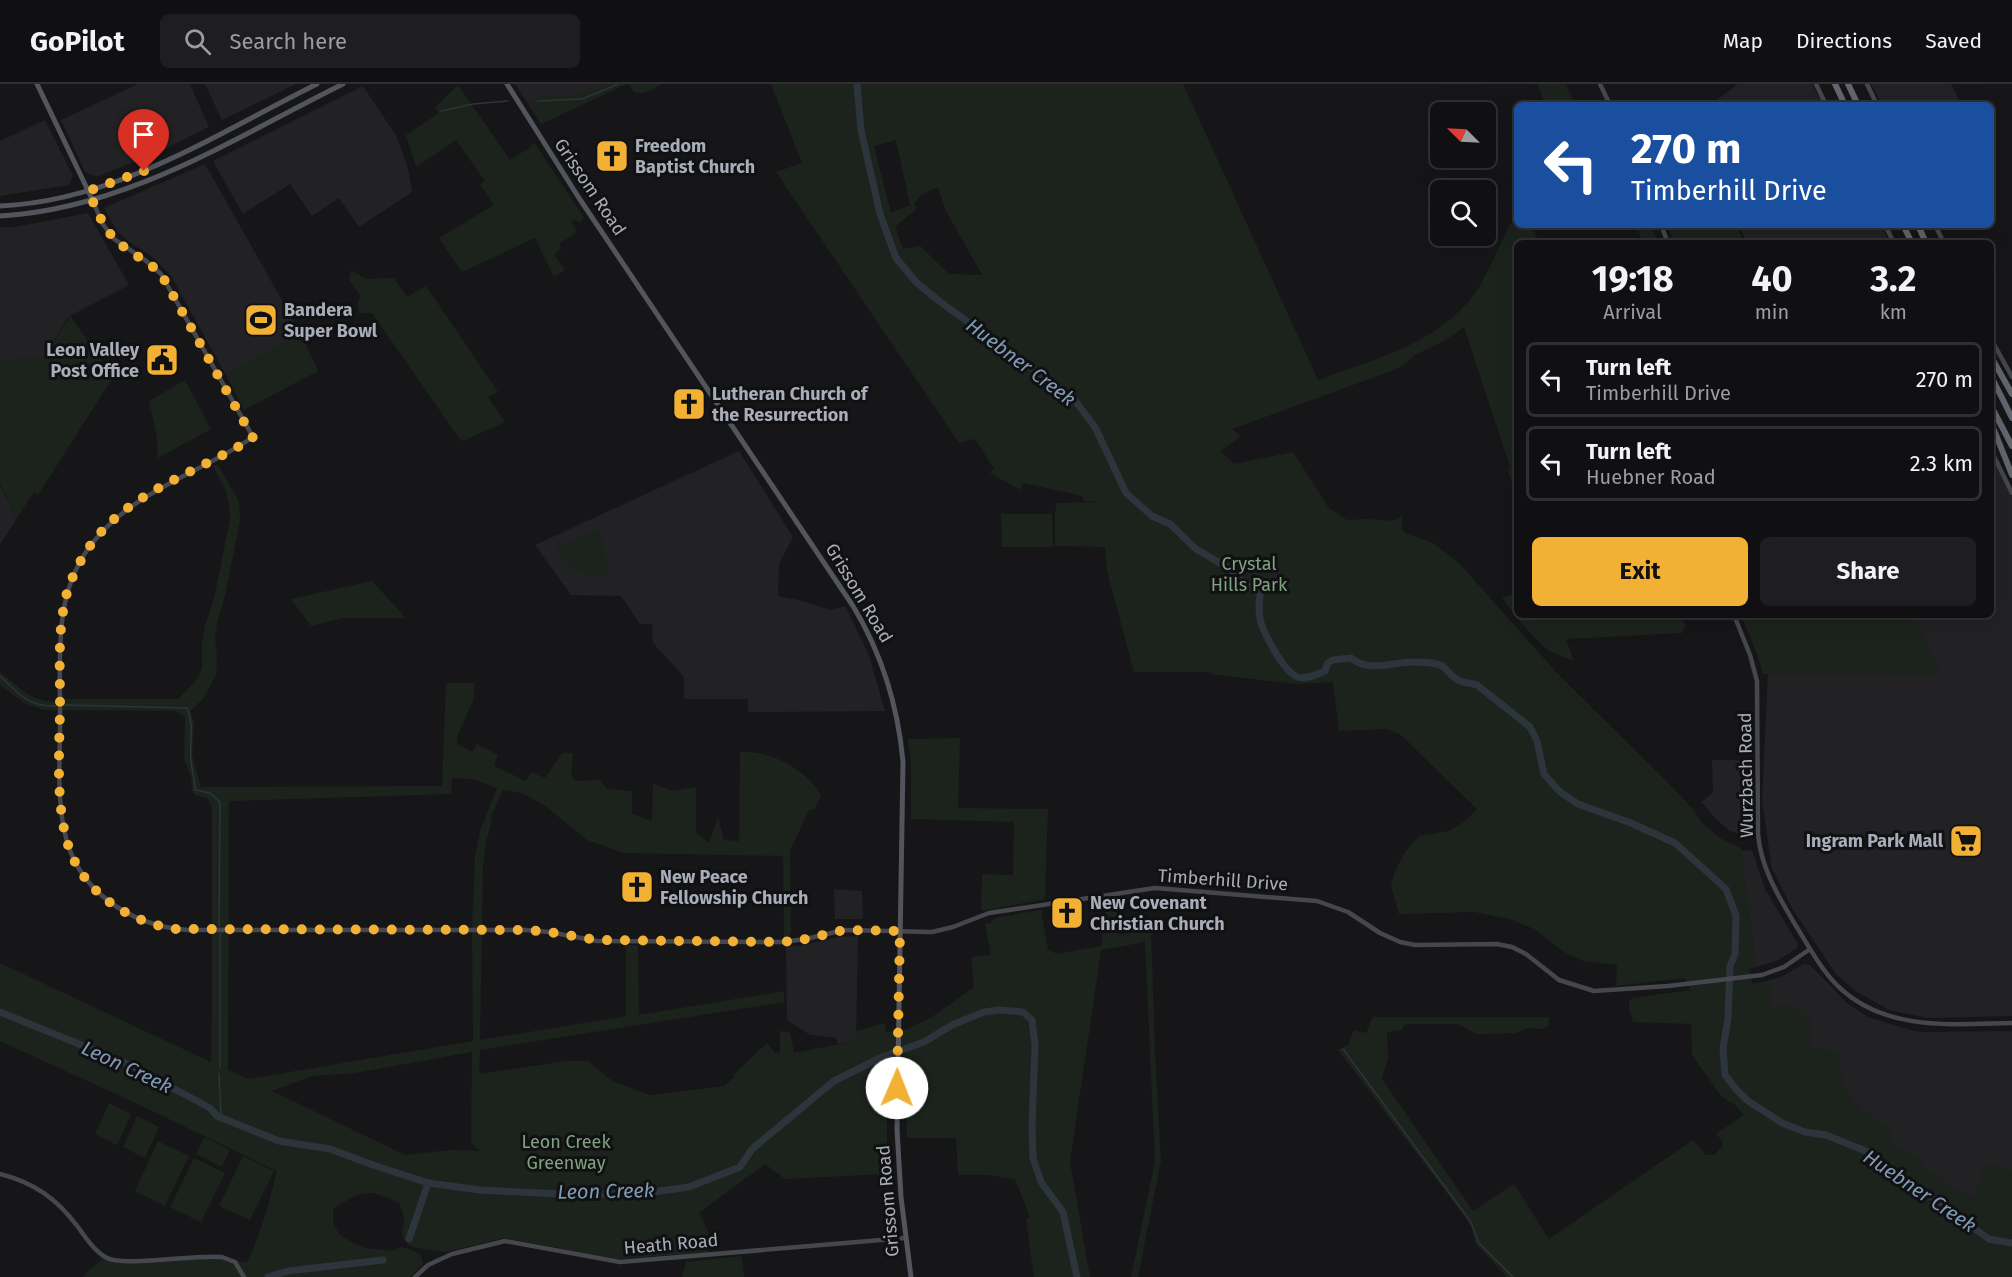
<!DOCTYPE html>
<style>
body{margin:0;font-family:"Fira Sans",sans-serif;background:#1e1e20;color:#f1f3f6;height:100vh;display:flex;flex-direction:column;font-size:22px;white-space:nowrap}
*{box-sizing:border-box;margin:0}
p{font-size:20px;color:#9c9d9f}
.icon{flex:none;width:33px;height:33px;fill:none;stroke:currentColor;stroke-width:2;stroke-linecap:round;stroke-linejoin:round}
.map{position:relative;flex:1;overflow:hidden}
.panel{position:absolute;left:1514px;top:156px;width:480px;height:378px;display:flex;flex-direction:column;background:#101012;border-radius:9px;box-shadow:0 6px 24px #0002,0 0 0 2px #303032}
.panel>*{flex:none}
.hud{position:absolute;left:1514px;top:18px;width:480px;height:126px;border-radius:9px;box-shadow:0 6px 24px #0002,0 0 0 2px #303032;background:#1a4fa0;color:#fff;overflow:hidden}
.needle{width:39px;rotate:294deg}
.buttons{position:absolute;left:1430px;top:18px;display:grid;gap:12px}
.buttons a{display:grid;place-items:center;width:66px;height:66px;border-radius:9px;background:#101012;box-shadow:0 6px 24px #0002,0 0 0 2px #303032;font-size:30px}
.pin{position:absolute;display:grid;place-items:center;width:51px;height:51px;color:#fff;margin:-62px -26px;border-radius:50% 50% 50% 0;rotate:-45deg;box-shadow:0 0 6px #0007}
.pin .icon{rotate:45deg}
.me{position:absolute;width:66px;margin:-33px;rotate:1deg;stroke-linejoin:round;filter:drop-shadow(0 0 4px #0008)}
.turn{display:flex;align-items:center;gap:21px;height:126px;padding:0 18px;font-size:27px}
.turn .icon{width:78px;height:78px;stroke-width:2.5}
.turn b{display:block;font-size:42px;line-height:51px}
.eta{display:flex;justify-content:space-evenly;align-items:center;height:102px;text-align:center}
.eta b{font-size:36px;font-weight:700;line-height:42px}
.button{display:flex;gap:12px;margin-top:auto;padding:12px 18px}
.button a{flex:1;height:69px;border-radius:9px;background:#f2b134;color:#111;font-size:24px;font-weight:700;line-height:69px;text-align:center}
.button a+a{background:#1e1e20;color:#f1f3f6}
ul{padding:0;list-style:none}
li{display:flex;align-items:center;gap:18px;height:75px;margin:0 12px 9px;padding:0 6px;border:3px solid #303032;border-radius:9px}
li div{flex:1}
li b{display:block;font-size:22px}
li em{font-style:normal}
header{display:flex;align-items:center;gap:36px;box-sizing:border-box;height:84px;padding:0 30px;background:#101012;border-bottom:2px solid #303032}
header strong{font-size:28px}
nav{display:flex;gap:33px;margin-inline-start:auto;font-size:21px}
.search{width:420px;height:54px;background:#1e1e20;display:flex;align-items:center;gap:15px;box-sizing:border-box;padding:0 21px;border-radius:9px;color:#9c9d9f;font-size:22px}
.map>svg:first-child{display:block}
.built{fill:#222225}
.green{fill:#1c231d;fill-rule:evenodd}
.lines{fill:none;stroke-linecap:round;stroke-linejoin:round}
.stream{stroke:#2c353c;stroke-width:1.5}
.river{stroke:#2c353c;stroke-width:7}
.secondary{stroke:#45474d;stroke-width:4.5}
.primary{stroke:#53555c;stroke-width:5}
.highway{stroke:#63666e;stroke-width:6}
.route{stroke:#f2b134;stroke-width:10;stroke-dasharray:0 18}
.labels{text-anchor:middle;stroke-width:6;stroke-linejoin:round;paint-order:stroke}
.poi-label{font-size:18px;font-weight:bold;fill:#a8adb8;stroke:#111113;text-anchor:start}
.street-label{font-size:18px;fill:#a8adb8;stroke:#111113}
.park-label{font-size:18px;fill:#7fa381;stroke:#111113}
.water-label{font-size:20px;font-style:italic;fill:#7f9bb3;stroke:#111113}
</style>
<header>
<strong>GoPilot</strong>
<div class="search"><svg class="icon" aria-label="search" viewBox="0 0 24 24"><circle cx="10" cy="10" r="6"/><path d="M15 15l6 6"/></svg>Search here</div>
<nav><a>Map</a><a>Directions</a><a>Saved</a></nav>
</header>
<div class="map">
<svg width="2012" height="1193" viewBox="0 0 2012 1193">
<rect width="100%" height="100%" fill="#161618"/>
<path class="built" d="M138,0H190L209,43L167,64L97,93L85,88L61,36Z
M205,0H296L222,36Z
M515,0H626L541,40Z
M1738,0H1812L1823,21H1710Z
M1871,0H1951L1962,21H1882Z
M363,2L397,53L408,84L412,108L359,143L339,114L312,132L290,100L243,130L213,77Z
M45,36L73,92L69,101L0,112V57Z
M205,80L301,250L226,291L171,192L154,174L128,157L117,147L104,124Z
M88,129L129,201L68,233L44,273L0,278V143H15Z
M1739,141H1881L1889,159H1747Z
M739,367L793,453L779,480L778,512L799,516L831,526L845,522L869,571L885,627L748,628V615H684V593L653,559L652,540H640L621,512L571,511L535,461Z
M1991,369L2012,413V932L1928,934L1889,926L1857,908L1836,890L1793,826L1772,785L1762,717L1768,590L1932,591L1939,587L1914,531H1990Z
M0,401L17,434L0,461Z
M1712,676H1749V752L1730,747L1716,735L1701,718L1713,709Z
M1752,766L1765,805L1798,860L1797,864L1779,876L1756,883L1741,767Z
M834,805L862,807L863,835H835Z
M858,852L856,957L838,960L836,954L810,951L787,936L786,863L804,861L838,853Z
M1804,880L1810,881L1815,886L1847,919L1868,933L1900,943L1920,948L2012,947V1150L1972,1114L1846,1042L1752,900L1779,894Z"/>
<path class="green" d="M608,0H626L541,40L528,20L542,11L545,12L554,8L556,12H572L581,6L589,8Z
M629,0H661C652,6 645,11 634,8Z
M771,0H1183L1318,296C1372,276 1436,260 1473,212C1491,187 1499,157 1516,131V141H1532L1539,159H1516V412L1508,387L1510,383L1464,243L1444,257L1415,271L1405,280L1394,286L1232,345L1241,352L1221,367L1234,380L1293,368L1328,423L1347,436L1369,435L1393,437L1403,431L1401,444L1405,449L1433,459L1459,479L1556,588L1667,698L1693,725L1701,738L1720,754L1741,764L1756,883L1750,885L1752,900L1768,897L1773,924L1787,920L1810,934L1811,965L1838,967C1838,1004 1859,1032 1894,1044L1888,1060L1919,1074L1923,1083L1972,1114L1986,1079L2012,1087V1193H1507L1475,1159L1472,1145L1465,1133L1338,966L1348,961L1354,946L1366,949L1373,933H1549V941L1543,945L1528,944L1516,949L1476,950L1458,940H1405L1402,946L1387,948L1388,974L1382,995L1473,1127L1514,1100L1549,1155L1693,1056L1706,1071H1715L1723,1061L1722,1056L1716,1050L1744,1031L1735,1021L1722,1013L1692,971L1691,940L1633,938L1629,925V917L1632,914L1690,906L1685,894L1616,902L1617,881L1583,877L1564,868L1534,845L1510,835L1474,828L1399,830L1391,802L1395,787L1405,768L1419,752L1448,747L1464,738L1477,725L1401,651L1388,645L1339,647L1333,598L1297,600L1210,590L1209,588H1134L1107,487L1105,463L1055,462V429L1057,419L1102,418L1083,417V412L1023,399L1020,406L990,389L994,384C986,375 983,364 974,355L959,359L776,88L802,79ZM896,56L910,121L891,129L874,62ZM938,103L945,125L982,191L949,190L920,162L903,165L895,143L916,125L914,120L921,111Z
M1537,0H1566L1575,21H1546Z
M458,1L510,76L529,64L534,58L584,134L580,139L575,136L571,138L577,148L559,160L561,165L554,170L565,186L554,193L535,154L462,188L439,154L494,121L480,100L485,97L456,56L416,83L406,51L439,29L435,23Z
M1628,141H1650L1659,159H1643L1637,144Z
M1667,141H1736L1744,159H1674Z
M351,186L366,195L394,194L407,213L426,202L498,308L488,313L505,338L463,357L459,354L372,229H359L358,217L361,212L349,196Z
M70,232L113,293L38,411L34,408L17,434L0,399V278L44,273Z
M301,250L318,287L244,326L226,291Z
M185,296L211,345L158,374L156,349L149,317Z
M217,380L239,417L240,437L225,512L217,539L215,554L217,574L216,591L203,615L190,627L194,639L192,671L201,703L442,702L446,599H475L473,617L458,650L457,660L472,668L477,660L498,671L494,682L526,697L531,688L545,694L562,669H573L571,691L576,697L600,696L607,705L632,707V730L652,737L653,700L673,707L696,703V749L709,759L718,733L724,756L739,757L740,668C770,666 806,685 821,711L815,725L809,726L790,767L791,850L784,854L783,772L624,769L587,756L544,721L522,709L503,706L490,735L492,737L486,758L483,782L480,956L626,932V861H638L639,931L784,907V918L480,966L479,990L566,977H588L612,997L650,1011L724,1002L734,993L733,991L767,959L775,969L780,968V947L790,948L794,969L856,957V947L885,939L886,948L905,946L932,933L974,903L971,873L991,871L985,840L991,839L995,834L1041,826L1048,865L1057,870L1101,862L1107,815L1136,810L1137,814L1115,818L1119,851L1151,845L1155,969L1161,1077L1138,1193H1131L1155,1077L1145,858L1101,866L1070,1078L1090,1193H1034L1026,1136L1030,1133L1015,1095L987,1091H958L956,1054H907L906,1003L887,1004V1090L785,1095L765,1080L699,1129C705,1141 715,1155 707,1168L617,1175L505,1154L446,1168L416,1164L409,1161L403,1154L402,1149L404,1139L403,1128L399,1119C367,1104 362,1106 333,1125V1140L340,1151L353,1159L365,1164L392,1167L401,1163L413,1166L421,1171L423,1180L410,1193H83L89,1186L105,1173L113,1176L222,1173L247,1179C261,1149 269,1119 277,1087L142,1022L0,957V879L211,978L212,920V723L207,714L195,711L192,707L191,692L184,676L185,633L176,627L44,626L24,619L0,601V588C22,605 36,624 66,615H178L197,595L202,584V559L205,541L214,515L230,435L229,419L225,405L213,382ZM452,694L472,695L497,704L480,747L475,774L472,842L473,957L248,995L228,986L229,717L451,710ZM472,968L471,1059L480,1067L450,1066L405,1071L272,1007L312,992L355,989Z
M1001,430H1052L1053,463H1002Z
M600,445L610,490C582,494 571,489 556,464Z
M372,497L406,534H343L311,542L291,515Z
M1516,509V531H1676L1686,541L1682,549L1566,555L1574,577C1565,573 1554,570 1547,565C1530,552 1515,531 1502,514Z
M1741,531H1914L1939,587L1932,591L1763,590L1757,570Z
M960,654L958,724L1048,725L1045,815L982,827L981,825L982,790L1013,791L1014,738L911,735V679L908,655Z
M109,1019L131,1030L117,1061L95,1050Z
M137,1032L159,1043L145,1074L123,1063Z
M204,1053L230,1066L222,1083L196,1070Z
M158,1057L189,1072L165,1122L135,1107Z
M243,1072L274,1087L250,1136L219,1122Z
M194,1074L225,1089L201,1138L170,1123Z
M742,1172L744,1193H682L686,1178Z"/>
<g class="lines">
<path class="stream" d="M537,17L582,15L618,0
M441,27L473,20L508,17
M0,592C19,609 27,623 56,622
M64,621L187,624C195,642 189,658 191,677C192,687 195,695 195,706L210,709L220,718L219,842
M220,850V983
M1343,965L1471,1138L1479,1159L1513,1193
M219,990L221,1033"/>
<path class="river" d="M857,0L861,46L880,130L896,174L916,198L939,217L1073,314L1095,343L1126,409L1152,432L1170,440L1196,465L1232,486L1238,494L1260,510C1259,520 1258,529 1261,539C1265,551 1285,590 1298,593C1307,596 1317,590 1325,587L1328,579L1333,576L1351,574C1369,589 1392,578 1414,578C1422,578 1435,578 1442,582C1448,586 1452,594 1460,597C1465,599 1471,599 1477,601L1530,643L1537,657L1544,690L1560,708L1578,720L1631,739L1675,759L1726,805L1736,832L1735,870L1730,882L1728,934L1723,964L1725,991L1736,1005L1748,1017L1782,1039L1805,1048L1826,1051L1873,1070L1883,1084L1926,1109L1989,1155L2012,1159
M0,928L128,980L210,1024L217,1032L279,1057L330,1065L373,1081L428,1099L480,1106L561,1110H639L689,1103L740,1083L752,1065L834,997L880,974L924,958L952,941L984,928L999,926L1023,928L1032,936L1035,961L1032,1042L1033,1074L1041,1098L1063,1128L1077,1193
M409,1155L428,1099
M268,1193L288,1187L383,1176"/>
<path class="secondary" d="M1600,0L1610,21
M1816,0L1826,21
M1867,0L1877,21
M93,117L102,139L114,155L145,176L161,190L253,353C198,391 128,408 88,465C55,511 60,568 60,623C61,663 56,706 64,745C75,806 130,842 188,846H526L549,848L597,857L782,858L806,855L844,846L932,848L953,843L989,829L1155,804L1317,817L1348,828L1380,849L1400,858L1415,861L1497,860L1512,863L1526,870L1559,896L1594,907L1668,902L1762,891L1784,883L1810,865
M1661,141L1668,159
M1885,141L1894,159
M1935,141L1944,159
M1990,253L2012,293
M1990,364L2012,409
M1734,531L1750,571L1757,597L1758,750C1761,785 1779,813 1796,842C1810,864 1822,888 1841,905C1888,948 1955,940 2012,939
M0,1090C35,1099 57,1115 78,1143C86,1154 95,1168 107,1174C124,1183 197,1170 222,1173L235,1178L244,1193
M415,1193L428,1181L452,1170L505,1157L620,1178L905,1154"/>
<path class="primary" d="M37,0L93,117
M507,0L579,114L853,522C882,570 898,622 903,678L897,1045L901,1113L911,1193
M0,122C116,117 216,50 317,0
M0,132C126,125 232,55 343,0"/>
<path class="highway" d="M1835,0L1845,21
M1848,0L1858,21
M1903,141L1912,159
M1918,141L1926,159
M1990,271L2012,310
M1990,290L2012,334
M1990,320L2012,362
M1990,336L2012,391"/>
</g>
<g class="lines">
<path class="route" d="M144,87L88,107C96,123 102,143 116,156C130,170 146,175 161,190L253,354C197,389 123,409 86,468C76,484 67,503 64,522C58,553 60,586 60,617C60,666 53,735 75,778C95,816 132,837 173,845L526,846L549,848L597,856L782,858L806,855L844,846L900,847L897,1004"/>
</g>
<defs>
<g id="church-square" transform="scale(1.725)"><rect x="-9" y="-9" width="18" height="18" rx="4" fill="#f2b134" stroke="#111113"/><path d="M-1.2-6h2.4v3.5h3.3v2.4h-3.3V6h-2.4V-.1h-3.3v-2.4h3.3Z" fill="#111"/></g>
<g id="stadium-square" transform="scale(1.725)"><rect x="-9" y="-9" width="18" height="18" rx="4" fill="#f2b134" stroke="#111113"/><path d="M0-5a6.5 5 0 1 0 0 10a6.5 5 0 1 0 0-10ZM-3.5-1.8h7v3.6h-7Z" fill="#111"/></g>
<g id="civic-square" transform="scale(1.725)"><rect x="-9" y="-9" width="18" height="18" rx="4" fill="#f2b134" stroke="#111113"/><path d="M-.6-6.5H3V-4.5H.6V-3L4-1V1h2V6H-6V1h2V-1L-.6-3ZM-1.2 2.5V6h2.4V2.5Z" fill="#111"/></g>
<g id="supermarket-square" transform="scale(1.725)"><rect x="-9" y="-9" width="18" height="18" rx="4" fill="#f2b134" stroke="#111113"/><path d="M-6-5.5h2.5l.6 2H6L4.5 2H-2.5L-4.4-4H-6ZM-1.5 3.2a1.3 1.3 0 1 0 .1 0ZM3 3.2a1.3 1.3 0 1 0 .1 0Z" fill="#111"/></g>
</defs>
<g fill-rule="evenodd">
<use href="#church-square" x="612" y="72"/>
<use href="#stadium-square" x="261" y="236"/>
<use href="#civic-square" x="162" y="276"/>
<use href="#church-square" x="689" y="320"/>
<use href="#supermarket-square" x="1966" y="757"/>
<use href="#church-square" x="637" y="803"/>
<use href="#church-square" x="1067" y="829"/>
</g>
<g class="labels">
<g class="poi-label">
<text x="635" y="68">Freedom<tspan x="635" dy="21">Baptist Church</tspan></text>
<text x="284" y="232">Bandera<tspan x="284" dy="21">Super Bowl</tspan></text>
<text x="139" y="272" text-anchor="end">Leon Valley<tspan x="139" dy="21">Post Office</tspan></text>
<text x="712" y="316">Lutheran Church of<tspan x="712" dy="21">the Resurrection</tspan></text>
<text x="1943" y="763" text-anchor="end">Ingram Park Mall</text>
<text x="660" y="799">New Peace<tspan x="660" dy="21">Fellowship Church</tspan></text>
<text x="1090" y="825">New Covenant<tspan x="1090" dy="21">Christian Church</tspan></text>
</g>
<g class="street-label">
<text transform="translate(590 103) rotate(56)" y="6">Grissom Road</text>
<text transform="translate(859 509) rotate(59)" y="6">Grissom Road</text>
<text transform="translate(1746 691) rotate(-91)" y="6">Wurzbach Road</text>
<text transform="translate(1223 796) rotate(4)" y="6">Timberhill Drive</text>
<text transform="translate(888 1117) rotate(-95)" y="6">Grissom Road</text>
<text transform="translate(671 1160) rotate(-5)" y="6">Heath Road</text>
</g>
<g class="park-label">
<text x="1249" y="486">Crystal<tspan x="1249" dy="21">Hills Park</tspan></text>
<text x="566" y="1064">Leon Creek<tspan x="566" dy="21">Greenway</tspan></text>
</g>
<g class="water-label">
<text transform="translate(1021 278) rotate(37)" y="7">Huebner Creek</text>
<text transform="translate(127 983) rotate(25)" y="7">Leon Creek</text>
<text transform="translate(606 1107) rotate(-1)" y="7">Leon Creek</text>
<text transform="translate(1920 1107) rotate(34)" y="7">Huebner Creek</text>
</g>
</g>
</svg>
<div class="buttons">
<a><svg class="needle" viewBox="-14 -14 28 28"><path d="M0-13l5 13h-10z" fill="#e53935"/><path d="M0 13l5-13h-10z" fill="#9c9d9f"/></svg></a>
<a><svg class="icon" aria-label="search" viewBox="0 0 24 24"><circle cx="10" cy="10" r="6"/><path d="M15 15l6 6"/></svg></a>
</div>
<div class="pin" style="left:144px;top:87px;background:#d93025"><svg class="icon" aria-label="arrive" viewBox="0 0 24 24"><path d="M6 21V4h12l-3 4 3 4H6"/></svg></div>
<svg class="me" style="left:897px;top:1004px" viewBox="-20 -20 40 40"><circle r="19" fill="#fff"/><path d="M0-13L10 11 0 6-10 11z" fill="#f2b134"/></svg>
<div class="hud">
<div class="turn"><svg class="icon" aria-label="left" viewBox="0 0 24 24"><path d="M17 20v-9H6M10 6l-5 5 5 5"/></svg><div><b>270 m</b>Timberhill Drive</div></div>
</div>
<section class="panel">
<div class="eta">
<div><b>19:18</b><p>Arrival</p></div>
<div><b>40</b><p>min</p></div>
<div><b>3.2</b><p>km</p></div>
</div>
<ul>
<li><svg class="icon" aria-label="left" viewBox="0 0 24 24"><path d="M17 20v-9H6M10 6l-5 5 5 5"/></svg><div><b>Turn left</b><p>Timberhill Drive</p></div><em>270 m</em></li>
<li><svg class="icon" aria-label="left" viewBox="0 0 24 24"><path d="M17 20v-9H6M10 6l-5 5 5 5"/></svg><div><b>Turn left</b><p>Huebner Road</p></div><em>2.3 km</em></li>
</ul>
<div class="button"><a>Exit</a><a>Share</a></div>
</section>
</div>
